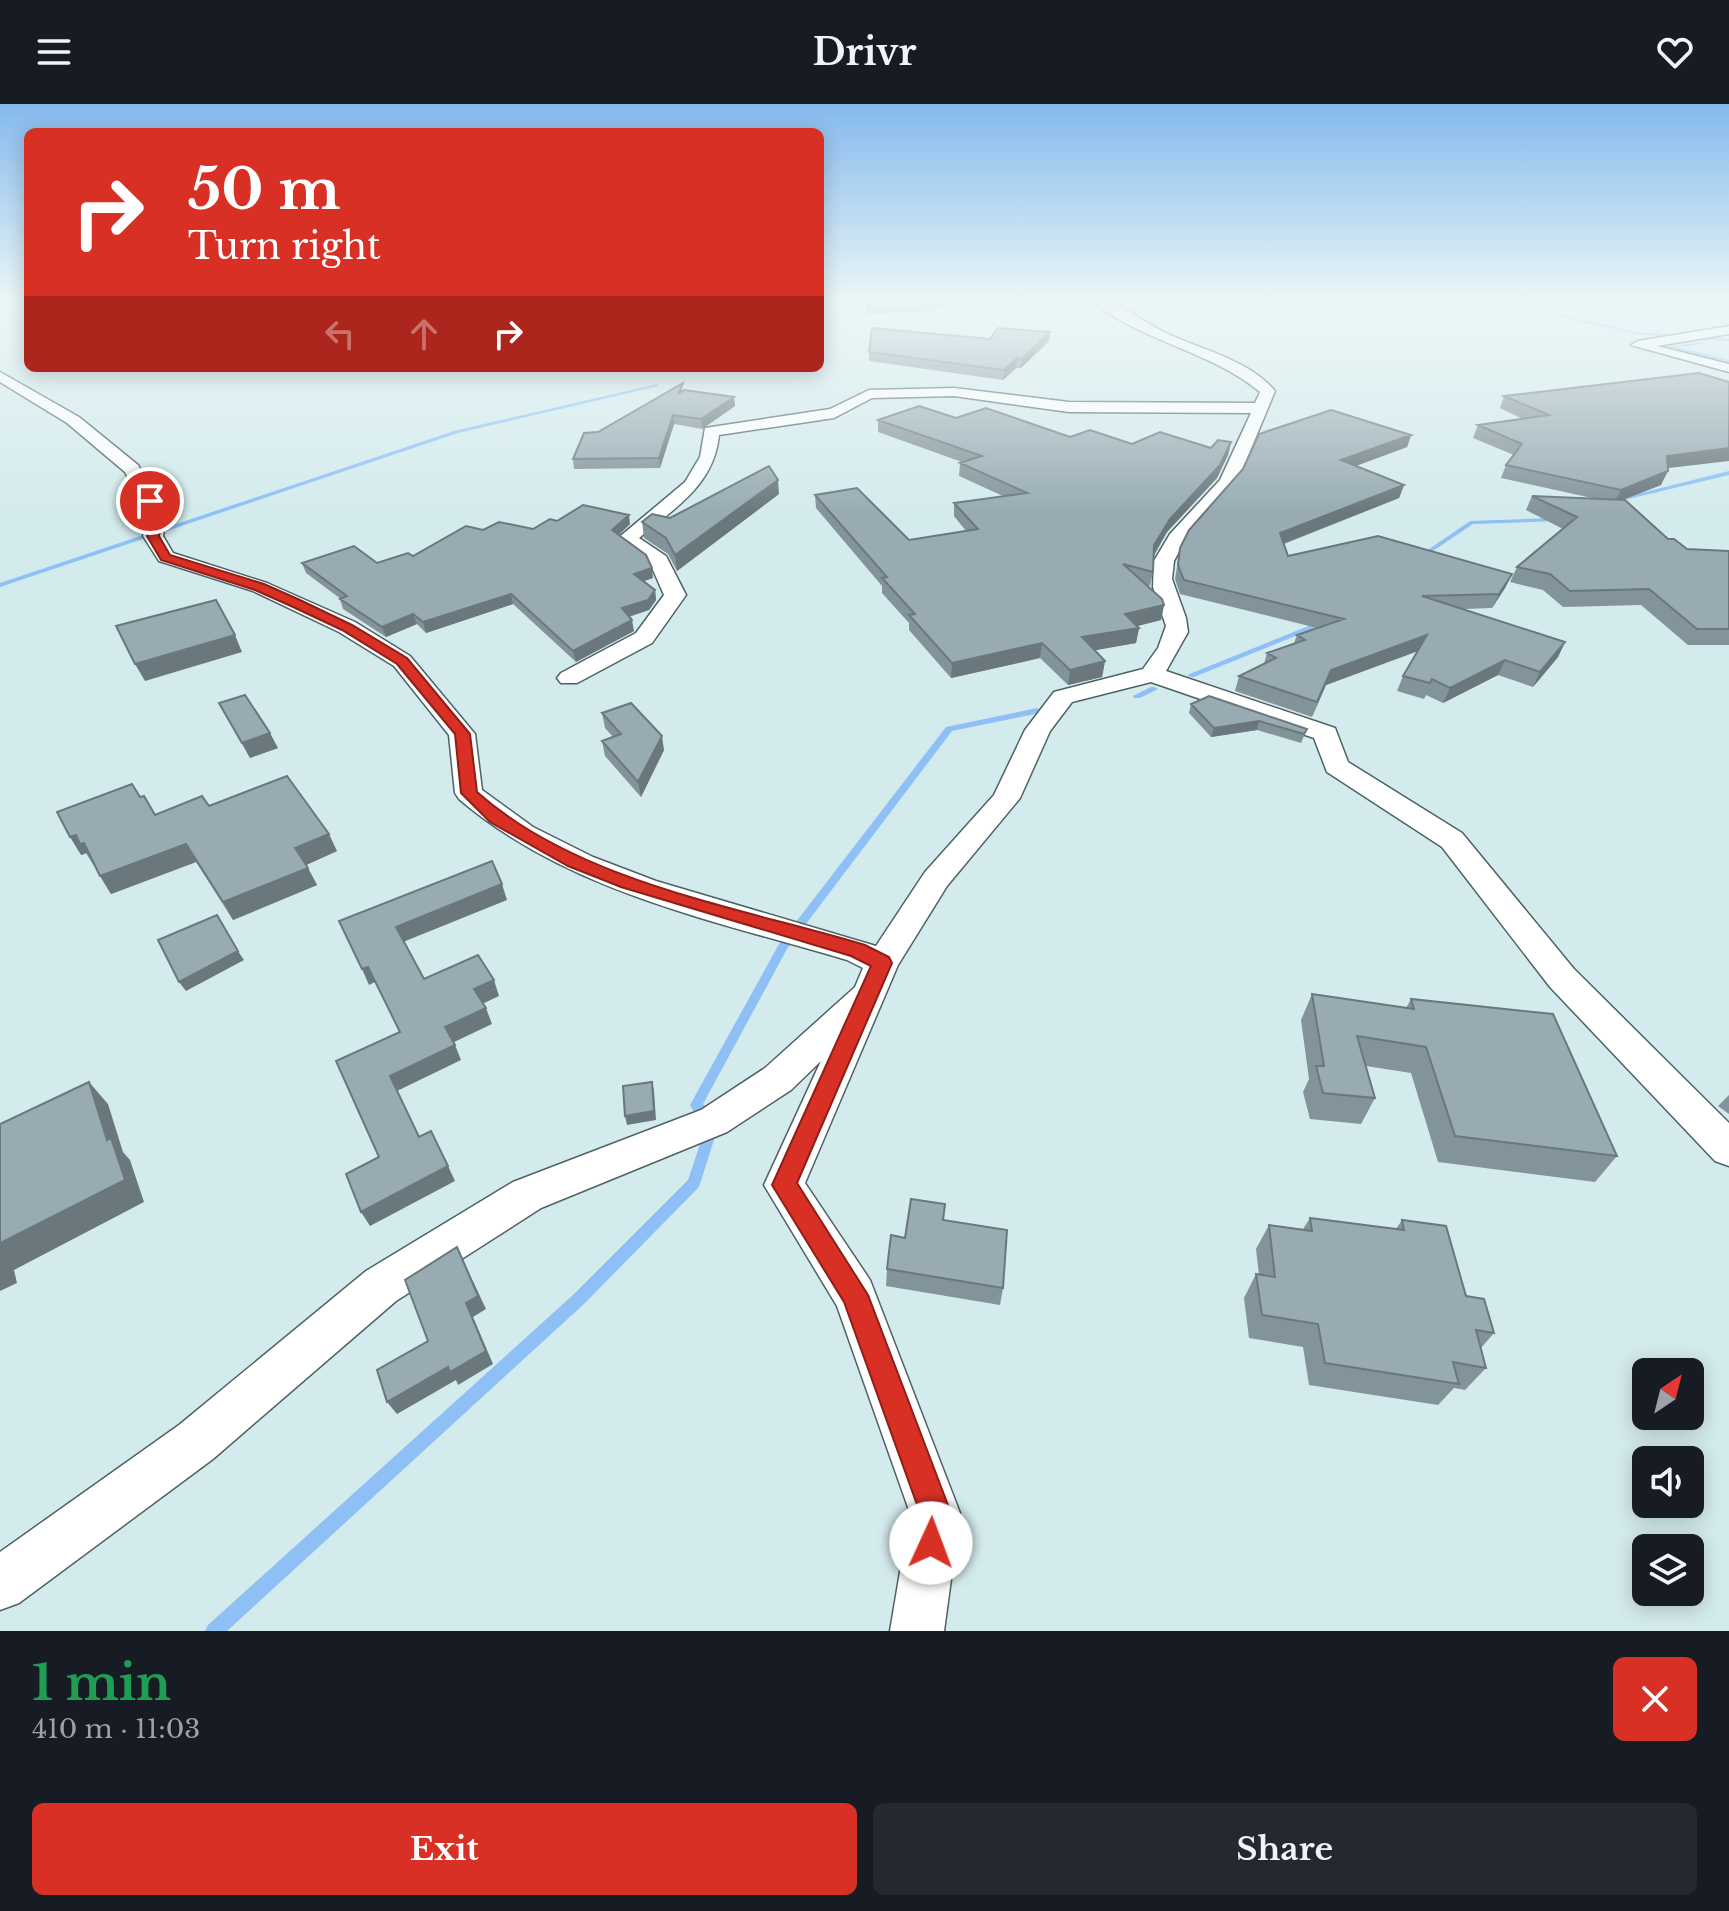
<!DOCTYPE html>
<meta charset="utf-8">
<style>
body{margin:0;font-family:"Libre Baskerville",serif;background:#242831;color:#f1f3f6;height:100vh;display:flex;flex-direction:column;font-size:30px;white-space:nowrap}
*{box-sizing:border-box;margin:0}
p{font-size:26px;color:#9ea1a6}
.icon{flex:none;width:44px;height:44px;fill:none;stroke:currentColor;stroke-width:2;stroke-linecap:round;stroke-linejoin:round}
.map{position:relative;height:1527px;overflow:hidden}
.side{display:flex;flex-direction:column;background:#171b24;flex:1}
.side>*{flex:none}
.top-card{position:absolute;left:24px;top:24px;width:800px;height:244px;border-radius:12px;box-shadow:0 4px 20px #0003;background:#d93025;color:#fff;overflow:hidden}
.needle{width:52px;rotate:35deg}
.controls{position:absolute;left:1632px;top:1254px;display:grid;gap:16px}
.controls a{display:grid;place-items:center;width:72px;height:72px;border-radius:12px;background:#171b24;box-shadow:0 4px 20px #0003;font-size:40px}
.pin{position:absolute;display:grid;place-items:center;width:68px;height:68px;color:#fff;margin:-34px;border:4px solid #fff;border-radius:50%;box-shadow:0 2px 8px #0007}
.me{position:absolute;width:88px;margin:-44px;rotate:2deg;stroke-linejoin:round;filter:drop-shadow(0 0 6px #0008)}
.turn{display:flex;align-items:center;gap:28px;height:168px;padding:0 32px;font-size:36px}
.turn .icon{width:104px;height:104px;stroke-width:2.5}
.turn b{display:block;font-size:56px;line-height:68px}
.lanes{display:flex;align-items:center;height:76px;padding:0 32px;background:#0003;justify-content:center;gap:40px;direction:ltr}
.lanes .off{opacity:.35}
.round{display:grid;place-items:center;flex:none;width:84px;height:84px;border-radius:12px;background:#242831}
.overview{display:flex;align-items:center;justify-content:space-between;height:136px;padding:0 32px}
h1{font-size:48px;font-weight:700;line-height:60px;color:#1e9e55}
.button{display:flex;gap:16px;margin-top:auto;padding:16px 32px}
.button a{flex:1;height:92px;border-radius:12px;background:#d93025;color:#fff;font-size:32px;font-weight:700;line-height:92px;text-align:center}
.button a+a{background:#242831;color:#f1f3f6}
header{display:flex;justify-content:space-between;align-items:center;height:104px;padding:0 32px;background:#171b24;font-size:36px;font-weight:700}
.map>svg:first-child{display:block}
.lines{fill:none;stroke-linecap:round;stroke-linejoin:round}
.stream{fill:#8fc0f5;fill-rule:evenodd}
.minor-casing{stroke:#4e6264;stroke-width:3}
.minor{fill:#fff;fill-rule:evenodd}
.wall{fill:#83939a}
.shaded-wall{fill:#6a787d}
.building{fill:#98abb3;stroke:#6a787d;stroke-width:2}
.route{fill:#d93025;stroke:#8d1f18;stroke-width:2}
</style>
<header><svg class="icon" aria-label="menu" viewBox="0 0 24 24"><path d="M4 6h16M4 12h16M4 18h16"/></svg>Drivr<svg class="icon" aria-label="heart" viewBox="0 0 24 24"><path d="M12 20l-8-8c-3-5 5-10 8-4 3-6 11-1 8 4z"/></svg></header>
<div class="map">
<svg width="1729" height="1527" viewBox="0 0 1729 1527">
<rect width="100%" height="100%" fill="#d4ebed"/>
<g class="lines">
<path class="stream" d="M1484,195H1493L1635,228L1729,235V237L1635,230Z
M1703,238L1705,240L1676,243L1729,256V258L1666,243Z
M657,280L659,282L458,329L0,483V479L454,327Z
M1729,367V371L1624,396L1621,394Z
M1556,414L1558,415V417L1473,420L1421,455L1416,454L1470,417Z
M1321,517H1327L1328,519L1194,573H1191L1187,571Z
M1151,583H1154L1158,585L1140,594H1134L1133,592Z
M1037,604L1041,607L1040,609L952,627L787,845L703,1000L718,1013L720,1017L699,1083L584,1200L227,1527H205L208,1521L574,1190L688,1076L707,1019L692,1005L690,1001L779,840L946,623Z"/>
<g class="minor-casing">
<path id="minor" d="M1090,195C1117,195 1141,217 1164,228C1201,246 1248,255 1275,287L1238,376L1184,438L1174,457L1172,475L1186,514L1188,528L1166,567L1335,624L1348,658L1462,729L1574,865L1729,1019V1062L1715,1057L1550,883L1442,743L1327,668L1314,634L1151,578L1072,598L1050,627L1020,694L947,782L898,861L805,1079L870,1176L960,1409L944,1527H890L910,1409L837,1202L764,1081L821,957L791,986L727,1028L541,1104L396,1197L213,1355L19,1499L0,1506V1448L179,1321L366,1167L513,1078L701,1006L765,964L855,883L863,864L847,856C713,816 568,788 459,695L455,689L449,631L394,562L339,528L253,487L159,457L143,432L148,413L125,368L67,319L0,278V268L79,313L138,361L166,413L163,432L173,449L267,479L355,518L410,552L475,630L482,686L533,723L593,753L656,777L876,842L925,768L994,691L1025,626L1054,588L1143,565L1158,544L1166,522L1153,483L1154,457L1170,430L1220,376L1251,309L1069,308L954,292L872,294L834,314L719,331C714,381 675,404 639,434L666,452L686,491L652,539L577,579H561L557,574L561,569L636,529L664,491L650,459L617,435L685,378L700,353L705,324L830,305L869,286L954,284L1069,298L1255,299L1260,288C1210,246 1140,238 1090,195Z
M1729,222V230L1657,242L1729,260V268L1631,241L1638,237Z"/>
</g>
<use href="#minor" class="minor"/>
</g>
<path class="wall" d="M870,195H955L934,207L866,210V200Z
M1703,195H1729V202Z
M1049,237L1021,264H1016L1003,276L869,257V248Z
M683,286L734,293L735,302L702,325L674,320L660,364L574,365L573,355L598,328Z
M1504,292L1668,364L1661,381L1623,396L1668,435L1687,445L1729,447V541H1688L1641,501L1563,503L1543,486L1510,478L1517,463L1563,425L1526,406L1532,392L1592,394L1501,374L1506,361L1514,351L1473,334L1478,321L1523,315L1500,304Z
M956,314L1070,333L1132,340L1211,344L1231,338L1228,351L1217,374L1167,428L1154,452L1153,468L1150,482L1147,481L1164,501L1161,516L1137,522L1139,524L1136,539L1094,546L1105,557L1102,573L1068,581L1040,554L951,574L909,526V519L882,489V482L816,404L815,391L909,436L966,427L954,412V399L1003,392L959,372L960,359L962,358L878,328V316Z
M1411,331L1407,343L1355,362L1404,381L1399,394L1284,440L1288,452L1512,470L1505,484L1492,504L1463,505L1565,538L1558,553L1533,583L1498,571L1443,599L1426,591L1424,595L1397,587L1403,572L1417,547L1326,581L1312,613L1235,587L1239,572L1264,560L1267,549L1294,539L1297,531L1317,524L1180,490L1175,475L1180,444Z
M779,390L677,467L668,450L644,434L642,418L670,414Z
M557,417L630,420L619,431L653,474L643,477L655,486L656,496L649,506L629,513L634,527L576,558L513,500L426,529L417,520L386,533L343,505L340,495H341L306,469L302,459H377L413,452L483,426L533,425Z
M219,599L278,644L250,654Z
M1191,600L1307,625L1301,639L1257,626L1211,633L1189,609Z
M602,609L664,646L641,693L605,652L602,637L613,633L605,624Z
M140,693L155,711L337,747L306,761L317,781L233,816L196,758L111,790L86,749L81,751Z
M1312,890L1406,904L1411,895L1617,1052L1595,1078L1438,1058L1411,969L1366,962L1375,994L1361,1020L1310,1015L1303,988L1309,975L1301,916Z
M1729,991V1010L1718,1002Z
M1310,1114L1396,1125L1402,1116L1466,1192L1494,1229L1481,1244L1486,1264L1465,1286L1454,1284L1438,1301L1309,1281L1303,1243L1249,1234L1244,1194L1256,1170L1259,1171L1256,1145L1269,1121L1303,1125Z
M943,1116L1003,1184L1000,1201L886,1182L887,1165L905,1134Z"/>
<path class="shaded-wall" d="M937,195H955L934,207L935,197Z
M1050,228L1049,237L1021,264L1022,255Z
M1017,254L1016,264L1003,276L1004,266Z
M734,293L735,302L702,325L701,315Z
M673,311L674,320L660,364L659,354Z
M1411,331L1407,343L1337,369L1341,356Z
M1231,338L1228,351L1217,374L1167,428L1151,455L1154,441L1170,415Z
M1729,344V357L1660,365L1667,352Z
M1668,367L1661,381L1614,399L1621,386Z
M778,376L779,390L677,467L675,451Z
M1404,381L1399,394L1277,442L1280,429Z
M629,411L630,420L614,435L612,426Z
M652,464L653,474L636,480L634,470Z
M1512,470L1505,484L1492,504L1499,490Z
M655,486L656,496L649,506L624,514L622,504Z
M511,490L513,500L426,529L423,518Z
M1164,501L1161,516L1122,526L1125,510Z
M413,510L417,520L386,533L382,523Z
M632,516L634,527L576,558L573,547Z
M1139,524L1136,539L1080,549L1082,533Z
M235,531L242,548L145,577L135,560Z
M1427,531L1421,546L1326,581L1312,613L1331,566Z
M1565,538L1558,553L1533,583L1540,568Z
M1042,539L1040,554L951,574L952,559Z
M1505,556L1498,571L1443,599L1450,584Z
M1105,557L1102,573L1068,581L1070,566Z
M1259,617L1257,626L1211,633L1214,624Z
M270,629L278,644L250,654L242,639Z
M662,632L664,646L641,693L638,678Z
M329,730L337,747L304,762L295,744Z
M76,731L84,739L92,758L87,749L81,751L70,733Z
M186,740L196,758L111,790L100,772Z
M308,764L317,781L233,816L223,798Z
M502,780L507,796L403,838L396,823Z
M238,847L244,856L186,887L179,878Z
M368,863L375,878L369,881L362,865Z
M494,876L499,892L480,901L474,885Z
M486,904L492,920L452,939L445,923Z
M455,941L461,956L397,987L390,972Z
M89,978L108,1000L123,1048L130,1056L144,1098L14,1166L17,1179L0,1187V1139L107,1036Z
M652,978L654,987L656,1016L627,1021L625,1012Z
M448,1062L455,1077L370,1122L361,1108Z
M457,1143L486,1205L473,1213L493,1260L458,1281L456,1276L397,1310L387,1298L466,1199Z"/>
<path class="building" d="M870,195H937L866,200Z
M872,224L990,235L998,224L1050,228L1022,255L1017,254L1004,266L869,248Z
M1699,269L1729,278V344L1667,352L1668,367L1621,386L1506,361L1522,340L1478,321L1549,311L1504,292Z
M683,279L679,289L684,286L734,293L701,315L673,311L659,354L573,355L584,329L598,328Z
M919,302L956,314L986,304L1070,333L1090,326L1132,340L1160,328L1211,344L1218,336L1231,338L1220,361L1170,415L1154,441L1153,468L1123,460L1162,495L1164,501L1125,510L1139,524L1082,533L1105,557L1070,566L1042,539L952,559L909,511L915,510L882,474L887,473L815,391L857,384L909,436L978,425L954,399L1027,389L960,359L982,352L878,316Z
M1331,306L1411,331L1341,356L1404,381L1280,429L1288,452L1378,432L1512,470L1499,490L1422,492L1565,538L1540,568L1505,556L1450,584L1432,575L1430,579L1403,572L1427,531L1331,566L1317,598L1239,572L1276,554L1267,549L1305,536L1297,531L1344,515L1184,476L1178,461L1180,444L1189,426L1243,365L1259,330Z
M769,362L778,376L675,451L666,434L642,418L652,410L670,414Z
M1532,392L1625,396L1668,435H1674L1687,445L1729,447V525H1697L1649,485L1570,487L1550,470L1517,463L1577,413Z
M583,401L629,411L612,426L646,451L652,464L634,470L655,486L648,496L622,504L632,516L573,547L511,490L423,518L413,510L382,523L340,495L347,492L302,459L354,442L377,459L408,449L413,452L466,422L483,426L499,418L533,425L550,415L557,417Z
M216,496L235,531L135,560L116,522Z
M245,591L270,629L242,639L219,599Z
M1209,592L1307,625L1304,630L1259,617L1214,624L1191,600Z
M631,599L662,632L638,678L602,637L621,630L602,609Z
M287,672L329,730L295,744L308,764L223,798L186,740L100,772L84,739L80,740L76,731L70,733L57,708L132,680L140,693L144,692L155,711L202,692L209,702Z
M492,757L502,780L396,823L424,875L478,851L494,876L474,885L486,904L445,923L455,941L390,972L419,1033L431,1027L448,1062L361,1108L346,1070L379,1053L336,957L400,928L368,863L362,865L339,817Z
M217,811L238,847L179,878L158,836Z
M1312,890L1414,905L1411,895L1553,910L1617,1052L1455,1032L1426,943L1357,932L1375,994L1323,989L1316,962H1324Z
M89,978L107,1036L111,1034L125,1076L0,1139V1020Z
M652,978L654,1007L625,1012L623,982Z
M911,1095L945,1100L943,1116L1007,1126L1003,1184L887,1165L891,1131L905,1134Z
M1310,1114L1404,1126L1402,1116L1446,1122L1466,1192L1484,1195L1494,1229L1476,1226L1486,1264L1453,1258L1459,1280L1325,1259L1318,1220L1262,1211L1256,1170L1275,1173L1269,1121L1312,1127Z
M457,1143L478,1192L466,1199L486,1247L450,1268L448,1263L387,1298L377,1266L428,1237L405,1176Z"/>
<linearGradient id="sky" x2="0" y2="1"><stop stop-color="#84b9ed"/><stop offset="0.48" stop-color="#ecf6f7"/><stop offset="1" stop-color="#ecf6f7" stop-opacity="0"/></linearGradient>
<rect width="1729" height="409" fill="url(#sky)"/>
<path class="route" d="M150,394C165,402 162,418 159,432L170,451L264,480L300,496L352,521L407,554L470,630L477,688C578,778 738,803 865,841L889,853L892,859L797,1079L868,1191L951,1409L942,1450L931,1454L920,1450L915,1439L920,1409L844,1198L772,1081L871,862L851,852L621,783L568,762L490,718L461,689L455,630L397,560L342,526L291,502L255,486L161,456L147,432L152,413L145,397Z"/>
</svg>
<div class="controls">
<a><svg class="needle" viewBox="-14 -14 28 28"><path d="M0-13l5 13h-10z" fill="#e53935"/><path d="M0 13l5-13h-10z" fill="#9ea1a6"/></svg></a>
<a><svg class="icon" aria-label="sound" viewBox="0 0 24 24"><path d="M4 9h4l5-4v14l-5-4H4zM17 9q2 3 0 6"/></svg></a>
<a><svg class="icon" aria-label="layers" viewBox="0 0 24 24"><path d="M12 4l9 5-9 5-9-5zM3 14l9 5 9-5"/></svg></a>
</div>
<div class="pin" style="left:150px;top:397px;background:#d93025"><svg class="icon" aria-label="arrive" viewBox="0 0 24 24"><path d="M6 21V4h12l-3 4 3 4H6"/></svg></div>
<svg class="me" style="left:931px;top:1439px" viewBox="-20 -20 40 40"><circle r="19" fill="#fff"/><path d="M0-13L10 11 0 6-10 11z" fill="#d93025"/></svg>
<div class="top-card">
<div class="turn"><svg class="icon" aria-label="right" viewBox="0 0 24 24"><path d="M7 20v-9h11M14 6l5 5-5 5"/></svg><div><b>50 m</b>Turn right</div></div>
<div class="lanes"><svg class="icon off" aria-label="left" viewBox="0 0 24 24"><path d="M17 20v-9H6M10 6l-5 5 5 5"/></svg><svg class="icon off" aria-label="ahead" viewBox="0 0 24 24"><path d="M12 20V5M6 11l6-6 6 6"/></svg><svg class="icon" aria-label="right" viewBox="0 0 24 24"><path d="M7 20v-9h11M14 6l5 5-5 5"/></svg></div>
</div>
</div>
<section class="side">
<div class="overview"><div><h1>1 min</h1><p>410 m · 11:03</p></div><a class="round" style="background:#d93025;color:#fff"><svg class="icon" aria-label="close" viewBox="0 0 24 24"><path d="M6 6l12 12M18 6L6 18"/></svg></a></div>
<div class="button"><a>Exit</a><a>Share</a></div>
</section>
